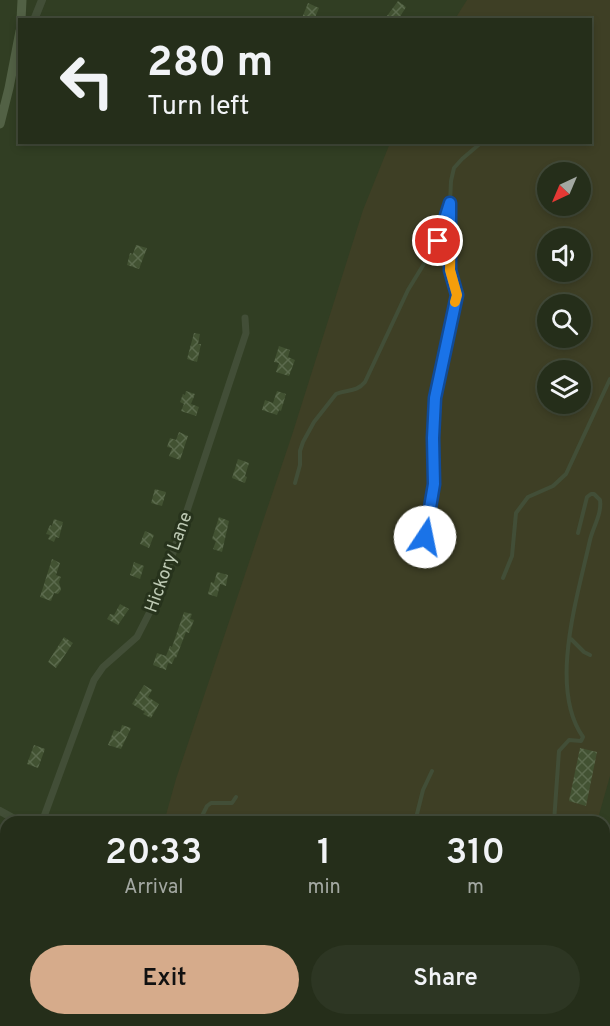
<!DOCTYPE html>
<style>
body{margin:0;font-family:Overpass,sans-serif;background:#2d3623;color:#f1f3f6;height:100vh;display:flex;flex-direction:column;font-size:22px;white-space:nowrap}
*{box-sizing:border-box;margin:0}
p{font-size:20px;color:#a3a8a2}
.icon{flex:none;width:33px;height:33px;fill:none;stroke:currentColor;stroke-width:2;stroke-linecap:round;stroke-linejoin:round}
.map{position:relative;flex:1;overflow:hidden}
.sheet{position:absolute;left:0px;top:816px;width:610px;height:210px;display:flex;flex-direction:column;background:#252e1a;border-radius:18px 18px 0 0;box-shadow:0 3px 9px #0003,0 0 0 2px #424a39}
.sheet>*{flex:none}
.banner{position:absolute;left:18px;top:18px;width:574px;height:126px;border-radius:0px;box-shadow:0 3px 9px #0003,0 0 0 2px #424a39;background:#252e1a;color:#f1f3f6;overflow:hidden}
.needle{width:39px;rotate:224deg}
.controls{position:absolute;left:537px;top:162px;display:grid;gap:12px}
.controls a{display:grid;place-items:center;width:54px;height:54px;border-radius:50%;background:#252e1a;box-shadow:0 3px 9px #0003,0 0 0 2px #424a39;font-size:30px}
.pin{position:absolute;display:grid;place-items:center;width:51px;height:51px;color:#fff;margin:-26px;border:3px solid #fff;border-radius:50%;box-shadow:0 2px 6px #0007}
.me{position:absolute;width:66px;margin:-33px;rotate:11deg;stroke-linejoin:round;filter:drop-shadow(0 0 4px #0008)}
.turn{display:flex;align-items:center;gap:21px;height:126px;padding:0 30px;font-size:27px}
.turn .icon{width:78px;height:78px;stroke-width:2.5}
.turn b{display:block;font-size:42px;line-height:51px}
.eta{display:flex;justify-content:space-evenly;align-items:center;height:102px;text-align:center}
.eta b{font-size:36px;font-weight:600;line-height:42px}
.action{display:flex;gap:12px;margin-top:auto;padding:12px 30px}
.action a{flex:1;height:69px;border-radius:36px;background:#d6ab8b;color:#111;font-size:24px;font-weight:600;line-height:69px;text-align:center}
.action a+a{background:#2d3623;color:#f1f3f6}
.map>svg:first-child{display:block}
.green{fill:#3e3f25;fill-rule:evenodd}
.building{fill:url(#building-cross-hatch)}
.lines{fill:none;stroke-linecap:round;stroke-linejoin:round}
.service{stroke:#424e37;stroke-width:4}
.minor{stroke:#424e37;stroke-width:7}
.tertiary{stroke:#424e37;stroke-width:8}
.secondary{stroke:#526145;stroke-width:9}
.route-casing{stroke:#114b97;stroke-width:15}
.route{stroke:#1a73e8;stroke-width:10}
.slow{stroke:#f59e0b;stroke-width:10}
.labels{text-anchor:middle;stroke-width:6;stroke-linejoin:round;paint-order:stroke}
.street-label{font-size:18px;fill:#bdc9b3;stroke:#27331c}
</style>
<div class="map">
<svg width="610" height="1026" viewBox="0 0 610 1026">
<defs>
<pattern id="building-cross-hatch" width="8" height="8" patternUnits="userSpaceOnUse" patternTransform="scale(1.5)"><rect width="8" height="8" fill="#425232"/><path d="M0 0l8 8M0 8l8-8" fill="none" stroke="#5b6a4d"/></pattern>
</defs>
<rect width="100%" height="100%" fill="#313e23"/>
<path class="green" d="M467,0H610V776L597,822H164L176,779L292,435L363,210L390,143L591,142V20L455,19ZM548,172H580V206H548ZM548,238H580V272H548ZM548,304H580V338H548ZM548,370H580V404H548Z
M6,949V1020H243L253,1026H0V961Z
M605,1018L610,1026H414L399,1020H604Z"/>
<path class="building" d="M398,1L406,7L398,20H384Z
M308,3L319,8L314,20L302,18Z
M136,245L147,248L139,269L127,265L130,253L133,254Z
M194,333L200,334L198,344H201L197,362L187,359Z
M279,346L290,350L288,357L295,360L289,376L276,372L279,363L274,362Z
M186,391L195,394L191,404L199,407L196,416L181,411L184,404L180,402L183,394L185,395Z
M277,391L286,394L281,411L279,410L277,415L262,410L265,400L273,403Z
M179,432L188,436L180,460L169,456L172,448L167,447L170,438L176,440Z
M238,459L249,463L245,476L247,477L245,483L232,478Z
M155,489L166,492L162,506L151,503Z
M219,517L229,521L222,552L213,549L216,541L212,539Z
M54,519L63,522L59,538L56,537L54,542L48,539L50,535L46,534L50,525L52,526Z
M145,531L154,535L149,548L140,544Z
M52,559L60,563L56,575L61,577L59,582L61,590L58,594L54,593L51,601L40,597Z
M134,562L144,566L140,579L130,575Z
M217,572L228,575L226,586L220,584L217,597L208,594L211,582L214,583Z
M120,604L129,609L118,625L107,619L110,614L114,615Z
M184,612L192,614L190,619L194,620L189,633L186,632L176,658L175,657L172,664L168,663L166,670L153,665L157,653L166,656L170,646L172,647Z
M64,637L73,643L56,668L48,662Z
M144,685L152,690L148,697L159,704L151,718L143,714L145,712L132,704Z
M122,725L131,728L121,749L108,745L114,730L120,732Z
M34,745L45,749L38,768L27,764Z
M580,748L597,752L586,806L569,801Z"/>
<g class="lines">
<path class="service" d="M295,483L300,465V451L303,442L314,422L336,394C347,389 356,393 365,382L408,290L438,241L450,203L451,181L454,168L462,159L482,142
M425,537L434,484L433,438L435,398L457,295L450,270V206
M503,578L512,556L516,513L528,497L553,486L566,474L610,379
M571,639L584,652L590,655
M199,822L207,806L211,803H232L236,797
M350,822L351,817
M415,822L423,790L432,771
M554,822L559,751L569,740L581,741L583,737C548,688 578,595 590,540C593,527 602,514 600,500L594,494H591L587,497L578,533
M101,1020V1026
M147,1020L155,1026
M59,1026L61,1020
M118,1026L119,1024
M556,1026L557,1020"/>
<path class="minor" d="M42,822L94,680L103,667L137,637L160,592L246,333L245,318"/>
<path class="tertiary" d="M34,20L42,0
M0,811L20,822
M394,1020L407,1026"/>
<path class="secondary" d="M21,20L22,0
M0,124L9,88L20,31"/>
</g>
<g class="lines">
<g class="route-casing">
<path id="route" d="M425,537L434,484L433,438L435,398L457,295L450,270V203L438,241"/>
</g>
<use href="#route" class="route"/>
<path class="slow" d="M451,227L450,270L457,295L455,302"/>
</g>
<g class="labels">
<g class="street-label">
<text transform="translate(168 562) rotate(-70)" y="6">Hickory Lane</text>
</g>
</g>
</svg>
<div class="controls">
<a><svg class="needle" viewBox="-14 -14 28 28"><path d="M0-13l5 13h-10z" fill="#e53935"/><path d="M0 13l5-13h-10z" fill="#a3a8a2"/></svg></a>
<a><svg class="icon" aria-label="sound" viewBox="0 0 24 24"><path d="M4 9h4l5-4v14l-5-4H4zM17 9q2 3 0 6"/></svg></a>
<a><svg class="icon" aria-label="search" viewBox="0 0 24 24"><circle cx="10" cy="10" r="6"/><path d="M15 15l6 6"/></svg></a>
<a><svg class="icon" aria-label="layers" viewBox="0 0 24 24"><path d="M12 4l9 5-9 5-9-5zM3 14l9 5 9-5"/></svg></a>
</div>
<div class="pin" style="left:438px;top:241px;background:#d93025"><svg class="icon" aria-label="arrive" viewBox="0 0 24 24"><path d="M6 21V4h12l-3 4 3 4H6"/></svg></div>
<svg class="me" style="left:425px;top:537px" viewBox="-20 -20 40 40"><circle r="19" fill="#fff"/><path d="M0-13L10 11 0 6-10 11z" fill="#1a73e8"/></svg>
<div class="banner">
<div class="turn"><svg class="icon" aria-label="left" viewBox="0 0 24 24"><path d="M17 20v-9H6M10 6l-5 5 5 5"/></svg><div><b>280 m</b>Turn left</div></div>
</div>
<section class="sheet">
<div class="eta">
<div><b>20:33</b><p>Arrival</p></div>
<div><b>1</b><p>min</p></div>
<div><b>310</b><p>m</p></div>
</div>
<div class="action"><a>Exit</a><a>Share</a></div>
</section>
</div>
